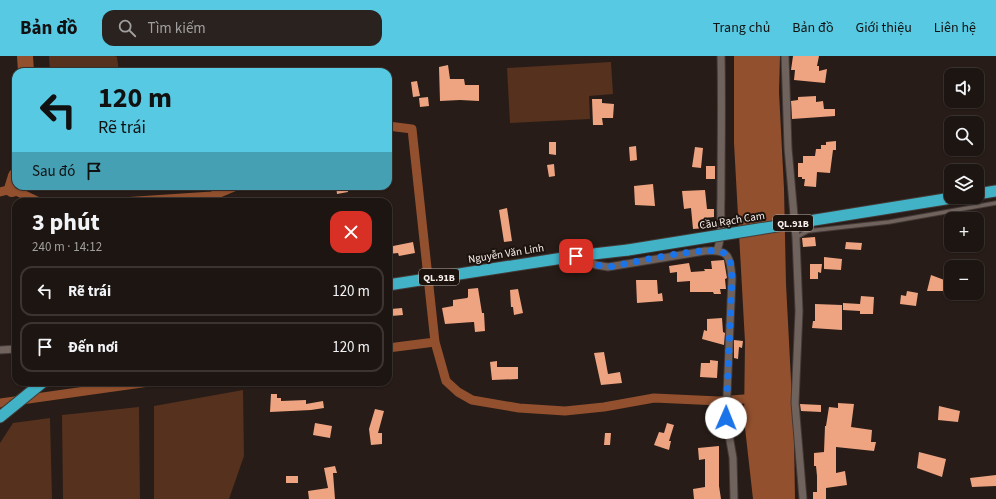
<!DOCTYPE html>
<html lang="vi">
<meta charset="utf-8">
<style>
body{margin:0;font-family:"Source Sans 3",sans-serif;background:#2a221f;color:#f1f3f6;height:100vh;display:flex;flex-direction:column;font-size:15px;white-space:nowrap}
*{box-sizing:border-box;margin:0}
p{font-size:13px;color:#a09f9f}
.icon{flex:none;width:22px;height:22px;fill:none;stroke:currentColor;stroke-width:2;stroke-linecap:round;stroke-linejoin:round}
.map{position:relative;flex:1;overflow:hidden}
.drawer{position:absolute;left:12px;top:142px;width:380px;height:188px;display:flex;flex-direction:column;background:#1d1511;border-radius:12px;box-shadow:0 1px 3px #0004,0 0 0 1px #3b3431}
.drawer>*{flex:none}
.guide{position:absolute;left:12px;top:12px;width:380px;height:122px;border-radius:12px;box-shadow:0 1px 3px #0004,0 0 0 1px #3b3431;background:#57c9e2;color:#111;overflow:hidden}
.fabs{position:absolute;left:944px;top:12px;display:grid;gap:8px}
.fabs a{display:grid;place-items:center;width:40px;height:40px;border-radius:8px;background:#1d1511;box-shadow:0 1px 3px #0004,0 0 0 1px #3b3431;font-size:20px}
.pin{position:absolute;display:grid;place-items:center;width:34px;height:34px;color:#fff;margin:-17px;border-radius:8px;box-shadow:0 2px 6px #0006}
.me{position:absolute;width:44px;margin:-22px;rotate:1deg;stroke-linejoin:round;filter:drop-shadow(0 0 3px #0008)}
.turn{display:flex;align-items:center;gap:14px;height:84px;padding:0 20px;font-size:18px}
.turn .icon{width:52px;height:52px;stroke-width:2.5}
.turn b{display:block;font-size:28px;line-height:34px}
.then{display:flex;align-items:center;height:38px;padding:0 20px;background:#0003;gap:8px;font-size:15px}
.round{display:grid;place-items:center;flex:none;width:42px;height:42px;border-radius:12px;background:#2a221f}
.head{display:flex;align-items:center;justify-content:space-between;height:68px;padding:0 20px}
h1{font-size:24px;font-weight:700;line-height:30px}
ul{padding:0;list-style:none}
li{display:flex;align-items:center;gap:12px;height:50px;margin:0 8px 6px;padding:0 12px;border:2px solid #3b3431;border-radius:12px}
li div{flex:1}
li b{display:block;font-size:15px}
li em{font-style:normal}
header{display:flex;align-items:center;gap:24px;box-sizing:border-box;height:56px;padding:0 20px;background:#57c9e2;color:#111}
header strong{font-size:19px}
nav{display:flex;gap:22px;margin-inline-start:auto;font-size:14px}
.search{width:280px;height:36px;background:#2a221f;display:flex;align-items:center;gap:10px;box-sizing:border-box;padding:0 14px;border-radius:12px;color:#a09f9f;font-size:15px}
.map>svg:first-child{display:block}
.green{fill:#56311e}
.water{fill:#92502e}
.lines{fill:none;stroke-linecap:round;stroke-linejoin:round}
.canal{stroke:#92502e;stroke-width:9}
.river{stroke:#92502e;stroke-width:16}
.building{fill:#eea481}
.service-casing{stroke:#433936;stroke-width:5.5}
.minor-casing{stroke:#433936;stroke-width:9}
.trunk-casing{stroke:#433936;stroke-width:13}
.service{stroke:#70625c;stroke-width:3.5}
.minor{stroke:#70625c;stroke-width:7}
.trunk{stroke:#42b2c7;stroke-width:11}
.trunk-bridge-casing{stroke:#433936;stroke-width:13;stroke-linecap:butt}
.trunk-bridge{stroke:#42b2c7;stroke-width:11}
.route{stroke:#1a73e8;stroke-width:7;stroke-dasharray:0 12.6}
.labels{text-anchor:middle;stroke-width:4;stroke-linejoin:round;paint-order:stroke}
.shield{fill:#1d130e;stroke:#b6ada9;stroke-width:1}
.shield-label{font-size:10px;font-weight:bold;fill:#f8efec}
.street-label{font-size:11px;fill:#f8efec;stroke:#1d130e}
</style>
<header>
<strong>Bản đồ</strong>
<div class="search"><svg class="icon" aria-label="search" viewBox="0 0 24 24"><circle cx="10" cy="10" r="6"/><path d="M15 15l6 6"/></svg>Tìm kiếm</div>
<nav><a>Trang chủ</a><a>Bản đồ</a><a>Giới thiệu</a><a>Liên hệ</a></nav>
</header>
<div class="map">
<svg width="996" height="443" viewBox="0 0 996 443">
<rect width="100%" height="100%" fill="#271c17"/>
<path class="green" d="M49,0H115L117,1L119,16H50Z
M611,6L613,38L589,40L590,63L510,67L507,12Z
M243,334L244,400L229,443H154V350Z
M139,351L140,443H63L62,359Z
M50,362L52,443H0V387L13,367Z"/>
<path class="water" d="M734,0H780L779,36L784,133L786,228L794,382L795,443H753L744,363L745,286L734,87Z"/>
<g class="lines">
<path class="canal" d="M388,70L412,73L435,286L446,325L458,336L472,344L519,352L565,355L604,351L654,342L719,345L756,342
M0,136L12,133L39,146
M122,146L212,140L236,130
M388,292L435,286
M0,347L149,326"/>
<path class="river" d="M25,0L26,16
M12,133L16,120"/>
</g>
<path class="building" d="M793,0H819L817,10H819V15L827,13L825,27L794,24L795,14H791Z
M448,9L450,23H464L465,29H479V45L460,44L440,45L439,11Z
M417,25L420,40L413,41L411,26Z
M816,40V46L823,45L824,53H835V60L792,63L791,45L798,44V41Z
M428,41L429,50L420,51L419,42Z
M592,43H602V47L614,48L613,62H602L603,69H593Z
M836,85V94H833L830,117L817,116L816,131L804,130L805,123H802V121H798V107H803V100H815L816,93H821V89H826V86Z
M549,86H556V99L549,98Z
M636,90L637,104L630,105L629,91Z
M695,91L703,92L701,112L692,111Z
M554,108L555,120L549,121L547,109Z
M706,110H715V123H706Z
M653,128L655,150L635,149L634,130Z
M336,130H347L348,136L337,138Z
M705,134L707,153H714V161L704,162L705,172L693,173L691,152L684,153L682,135Z
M507,152L512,185L504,186L499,154Z
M815,181L816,190L803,191L802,182Z
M413,186L415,197L399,200L398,197L388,198V191Z
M846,186L862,187L861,194L845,193Z
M824,201L842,203L841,214L824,213Z
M724,204L727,222L725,223L726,233H720L721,238H714L713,236H690V225L677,226V216L670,217L669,210L689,207L691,216L705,215L704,213H712L711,205Z
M810,208H822L821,217L818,216V223H810Z
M931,219L947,225L946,235H927Z
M636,224H657L658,238L662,237L663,245L637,247Z
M478,232L482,257H484L485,275L475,276L474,266H473L445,268L442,252L453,250V244L467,242L468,241V233Z
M518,233L523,257L514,259L513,251H511L510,234Z
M907,235L918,237L916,250L900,248L901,239L906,240Z
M861,240L874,241L873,258H860V255L843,254V247L860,248Z
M815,248L842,249V274L812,272L813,265H815Z
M402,252L403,259L391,260V253Z
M722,262L723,276L725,277L724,289L702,283L704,274L707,275V263Z
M734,284L743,285L742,292L739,291L738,303L734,302Z
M604,296L608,318L620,316L622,327L601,329L594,297Z
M710,304L718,305L717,322L700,321L701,307H710Z
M497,305V311H518V323L492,324L490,306Z
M271,338H277V342H281V345L306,344V348L323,345L324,352L311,354L270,356Z
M838,347L854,348L851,371L872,374L871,386H876L874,395L836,391V417L845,415L847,429L826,432V443H813V436H817V420L816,410H814V397L824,396L825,370H826L829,351L838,352Z
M800,348L821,349V356L801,355Z
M939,350L960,355L958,366L938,364Z
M375,353L384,355L378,377H382V388L371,389L369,373Z
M315,367L332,370L330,382L313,379Z
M667,367L674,369L669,385H671L669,394L654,389L659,376L664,377Z
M605,377H611L610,389H604Z
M719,390V430L721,443H694L693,433L705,431V403L699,404L698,392Z
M919,396L946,403L942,421L917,412Z
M335,410L337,417H333L335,443H309L308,435L328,432L324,412Z
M996,419V430L972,431L970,422Z
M286,420H298V427H286Z"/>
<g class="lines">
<g class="service-casing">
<path id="service" d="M797,181L808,175L889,166L996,147"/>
</g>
<g class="minor-casing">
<path id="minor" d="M785,0L788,92L796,182L799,255L795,347L803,443
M717,194C723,182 720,156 721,142C721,95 722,47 721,0
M578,201L596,209L608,211L705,195C729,193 730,200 732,222L726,362L733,402L734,443
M0,294L16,293"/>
</g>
<g class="trunk-casing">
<path id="trunk" d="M977,138L996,135
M388,229L576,200L628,194
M0,361L43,326"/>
</g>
<use href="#service" class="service"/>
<use href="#minor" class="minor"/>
<use href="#trunk" class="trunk"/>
<g class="trunk-bridge-casing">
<path id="trunk-bridge" d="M628,194L958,141"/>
</g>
<use href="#trunk-bridge" class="trunk-bridge"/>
</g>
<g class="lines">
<path class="route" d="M576,200L596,209L608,211C627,208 711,188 724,197C732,202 731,212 732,222L726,362"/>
</g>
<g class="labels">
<g class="shield">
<rect x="773" y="159" width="40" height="16" rx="3"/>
<rect x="419" y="213" width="40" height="16" rx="3"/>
</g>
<g class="shield-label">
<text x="793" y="171">QL.91B</text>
<text x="439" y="225">QL.91B</text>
</g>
<g class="street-label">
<text transform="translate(732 164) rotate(-9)" y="4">Cầu Rạch Cam</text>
<text transform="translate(506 197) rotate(-9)" y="4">Nguyễn Văn Linh</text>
</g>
</g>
</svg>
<div class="fabs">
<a><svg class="icon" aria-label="sound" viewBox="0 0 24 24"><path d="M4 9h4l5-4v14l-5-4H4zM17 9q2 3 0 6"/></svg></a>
<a><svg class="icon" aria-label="search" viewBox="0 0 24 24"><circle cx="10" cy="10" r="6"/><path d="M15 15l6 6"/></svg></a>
<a><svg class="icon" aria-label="layers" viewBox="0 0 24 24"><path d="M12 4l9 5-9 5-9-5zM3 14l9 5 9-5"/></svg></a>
<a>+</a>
<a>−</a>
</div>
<div class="pin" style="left:576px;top:200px;background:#d93025"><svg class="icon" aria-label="arrive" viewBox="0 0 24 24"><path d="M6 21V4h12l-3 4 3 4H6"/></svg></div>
<svg class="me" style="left:726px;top:362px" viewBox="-20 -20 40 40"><circle r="19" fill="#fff"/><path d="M0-13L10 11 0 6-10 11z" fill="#1a73e8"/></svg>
<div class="guide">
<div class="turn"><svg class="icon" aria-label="left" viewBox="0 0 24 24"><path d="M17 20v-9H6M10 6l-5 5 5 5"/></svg><div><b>120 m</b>Rẽ trái</div></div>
<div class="then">Sau đó<svg class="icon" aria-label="arrive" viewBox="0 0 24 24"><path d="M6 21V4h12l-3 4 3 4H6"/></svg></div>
</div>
<section class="drawer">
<div class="head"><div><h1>3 phút</h1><p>240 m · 14:12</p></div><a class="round" style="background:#d93025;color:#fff"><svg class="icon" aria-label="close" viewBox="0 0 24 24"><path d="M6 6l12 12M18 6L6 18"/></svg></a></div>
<ul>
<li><svg class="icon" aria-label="left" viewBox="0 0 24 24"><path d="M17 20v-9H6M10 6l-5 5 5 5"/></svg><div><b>Rẽ trái</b></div><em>120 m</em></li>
<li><svg class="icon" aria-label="arrive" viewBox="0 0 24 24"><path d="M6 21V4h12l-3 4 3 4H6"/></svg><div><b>Đến nơi</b></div><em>120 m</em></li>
</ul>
</section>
</div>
